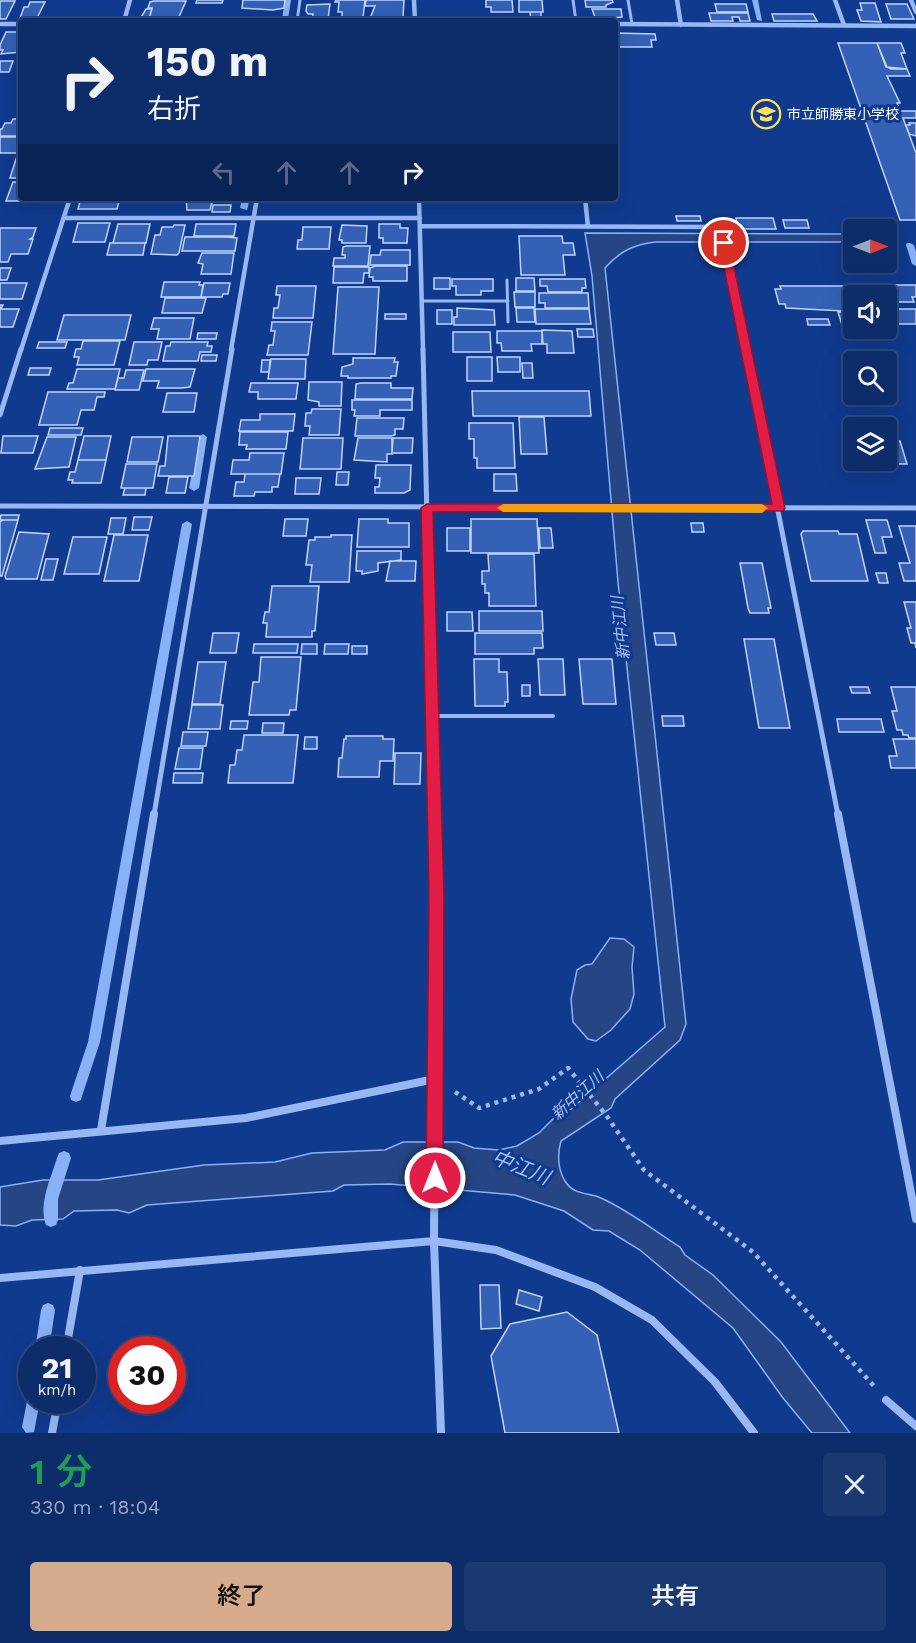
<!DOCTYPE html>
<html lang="ja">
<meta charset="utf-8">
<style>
body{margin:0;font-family:"Work Sans","Noto Sans JP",sans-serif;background:#1a3872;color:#f1f3f6;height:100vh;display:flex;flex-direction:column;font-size:22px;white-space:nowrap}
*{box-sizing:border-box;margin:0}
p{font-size:20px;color:#9aa7c1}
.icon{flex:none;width:33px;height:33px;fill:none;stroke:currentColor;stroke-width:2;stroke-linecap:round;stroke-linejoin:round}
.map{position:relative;height:1433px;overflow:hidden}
.sheet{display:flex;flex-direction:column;background:#0c2c6a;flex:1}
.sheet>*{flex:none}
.banner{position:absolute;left:18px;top:18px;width:600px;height:183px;border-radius:6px;box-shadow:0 6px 24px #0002,0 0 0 2px #2c487e;background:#0c2c6a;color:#f1f3f6;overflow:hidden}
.needle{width:39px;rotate:90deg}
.fabs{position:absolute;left:843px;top:219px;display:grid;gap:12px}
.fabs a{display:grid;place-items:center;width:54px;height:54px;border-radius:6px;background:#0c2c6a;box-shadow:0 6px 24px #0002,0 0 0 2px #2c487e;font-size:30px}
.speed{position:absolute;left:18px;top:1336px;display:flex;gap:12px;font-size:30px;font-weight:700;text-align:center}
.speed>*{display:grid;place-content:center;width:78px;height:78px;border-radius:50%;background:#0c2c6a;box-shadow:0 6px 24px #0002,0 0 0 2px #2c487e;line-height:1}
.speed small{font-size:15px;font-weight:400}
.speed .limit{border:9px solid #d22;background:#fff;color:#111}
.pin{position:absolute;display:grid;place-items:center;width:51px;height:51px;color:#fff;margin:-26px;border:3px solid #fff;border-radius:50%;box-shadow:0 2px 6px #0007}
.me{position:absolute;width:66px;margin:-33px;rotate:0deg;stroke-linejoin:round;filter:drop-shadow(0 0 4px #0008)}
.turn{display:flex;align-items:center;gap:21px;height:126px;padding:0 30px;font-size:27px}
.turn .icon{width:78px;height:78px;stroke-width:2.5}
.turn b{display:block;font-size:42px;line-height:51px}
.lanes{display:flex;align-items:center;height:57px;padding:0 30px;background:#0003;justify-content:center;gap:30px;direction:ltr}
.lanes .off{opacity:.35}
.round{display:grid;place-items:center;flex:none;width:63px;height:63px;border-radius:6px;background:#1a3872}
.headline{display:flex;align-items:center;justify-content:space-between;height:102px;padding:0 30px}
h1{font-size:36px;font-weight:600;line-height:45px;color:#1e9e55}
.cta{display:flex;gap:12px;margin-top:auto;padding:12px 30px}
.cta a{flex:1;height:69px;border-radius:6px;background:#d6ab8b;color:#111;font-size:24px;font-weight:600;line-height:69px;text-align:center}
.cta a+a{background:#1a3872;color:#f1f3f6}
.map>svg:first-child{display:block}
.water{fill:#254584;stroke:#89b1f7;stroke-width:1.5}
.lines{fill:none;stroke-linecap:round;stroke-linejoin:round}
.stream{fill:#89b1f7;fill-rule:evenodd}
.building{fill:#3461b6;stroke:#bfd5fd;stroke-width:1.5}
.path{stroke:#98b8f3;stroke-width:4.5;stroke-dasharray:4 5;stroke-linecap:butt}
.service-far1{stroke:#98b8f3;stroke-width:3}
.service{stroke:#98b8f3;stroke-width:4}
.minor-far2{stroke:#98b8f3;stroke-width:4.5}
.minor-far1{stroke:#98b8f3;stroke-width:5}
.minor{stroke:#98b8f3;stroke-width:8}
.route{fill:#e11d48;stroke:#92132f;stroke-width:1.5}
.slow{fill:#f59e0b}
.labels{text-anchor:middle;stroke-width:6;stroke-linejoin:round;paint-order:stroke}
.far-poi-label{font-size:14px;fill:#fff;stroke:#103a8e;text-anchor:start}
.water-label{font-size:16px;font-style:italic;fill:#a4c2fa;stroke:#103a8e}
.near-water-label{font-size:20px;font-style:italic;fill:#a4c2fa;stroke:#103a8e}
</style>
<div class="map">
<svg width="916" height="1433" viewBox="0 0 916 1433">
<rect width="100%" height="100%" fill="#103a8e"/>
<path class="water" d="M585,233L853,234V242H655C633,245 620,251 605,268L686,1024L680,1040L615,1099L611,1108L561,1141C557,1154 558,1170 565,1181C574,1196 589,1192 601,1198C628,1210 655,1231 680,1247L685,1255L713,1275L781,1342L850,1433H812L783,1398L733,1328L640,1250L609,1231L593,1230L564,1211L515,1195L390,1184L344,1185L333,1191L147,1205L129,1213L117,1210L74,1211L63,1219L32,1220L16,1226L0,1225V1187L43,1180H98L204,1165L275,1162L312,1153L385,1150L403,1142H458L474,1148L499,1150L517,1146L539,1133L558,1114L571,1109L665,1027L618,582L592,276Z
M610,938L624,939L634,947L632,967L634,994L630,1009L611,1030L596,1041L588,1039L573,1022L571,999L577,970L585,965L592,964Z"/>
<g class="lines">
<path class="stream" d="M285,0H291L288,19L285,21L282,19Z
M752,0H758L762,21L757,20Z
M242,198H250L247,210L240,208Z
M907,243H910L914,245L916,252V266L912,264L906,245Z
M203,434L207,437L199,488L194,491L189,488L199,437Z
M187,521L192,524L100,1042L82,1096L81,1100L76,1102L71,1100L70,1096L88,1042L182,524Z
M64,1151L69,1153L71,1158L58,1199V1220L56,1225L51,1227L46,1225C38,1204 51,1178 57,1158L59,1153Z
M48,1303L53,1305L55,1310L49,1350H35L41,1310L43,1305Z
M32,1394V1401H40L34,1432L26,1433L22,1427L28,1396Z"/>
</g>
<path class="building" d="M197,0H223L222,3H196Z
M243,0H285L284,8L273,10L242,8Z
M336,0H365L363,18H342V12H338L339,2H335Z
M366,0H404L403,18H374L371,16L375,6H365Z
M486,0H512L513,12H491V7H486Z
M519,0H542L543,12H519Z
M585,0H612L613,2L606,5V7H586Z
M0,1H15L6,19H0Z
M154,1H186L178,19H149L152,8H148L150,2Z
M30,2H45L37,18H20L24,7H28Z
M860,3H875L881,22L861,21L857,10H862Z
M330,4L328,19L326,20L312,19L313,14H308L306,11L307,5Z
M715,4H746L748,12H717Z
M886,4H907L914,19H891Z
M146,9H152L149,19H140Z
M592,9H621L622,17L596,20Z
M530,12H541V20H531Z
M709,13H748L750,21H740L739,17H732L733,21H711Z
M772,14H813L817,21H774Z
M6,32H21V52L1,54L3,50H0V45Z
M615,33L655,34L656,40H651L652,47H615Z
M838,43H877L886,67L907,69L910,76H887L900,103H897L900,111H916V118H903L916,153V220H900Z
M877,43H901L905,53H901L907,69H891L887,67Z
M0,61H13L9,72H0Z
M13,119H21V136H0V129H2L5,123H11Z
M909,123H916V136L909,134L906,125H910Z
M0,137H21V153H0Z
M20,155L21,178H10L17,156Z
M13,182H21V198H37L36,201H6Z
M81,198H120L117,209H78Z
M186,198H213L210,210H187Z
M213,205H231L230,212H212Z
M676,216H700L701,221H677Z
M736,218H773L776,229H738Z
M783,220H807L809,228H785Z
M78,223H110L105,242H73Z
M118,224H150L146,243H113Z
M196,224H236L234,236H194Z
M379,224H400V228H408L407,243H383V238H379Z
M174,225H185L179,253L177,255L151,254L155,235H160L162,227H173Z
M342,225L367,226L366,243H342V240H339Z
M303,227H331L329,249H297L298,240H302Z
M0,228H36L33,237L30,239H33L28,254H11L8,262H0Z
M519,236H562L563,243H573L575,255H563L565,275H521Z
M185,237H227L237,238L235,251H182Z
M110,243H145L143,255H107Z
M346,246H370L368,266H333L334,258H345V255H342L343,247Z
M381,250H410V265H370L371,255H380Z
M202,253H234L231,274H201L203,264L198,263Z
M375,266H407V281H373V277H369L370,268Z
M334,267H369V273H364L363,283H333Z
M0,268H11L7,280H0Z
M434,278H450V289H434Z
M516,278H534L535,291H516Z
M452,279H493V291H481V295H456V286H452Z
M540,279H585L586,288H582V292H548L547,286H540Z
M164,282H200L199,285H203L201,297H161Z
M0,283H27L22,299H0Z
M204,283H230L228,294H223L222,297H201Z
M866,285H916V297H912L914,302H886V296H869Z
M277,286H316L313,318H273L274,308H278L280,295H276Z
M780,286H849L854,308H842L843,311L786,308L785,304H779L775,289H781Z
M338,287H379L375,354H333Z
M514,292H535V307H515Z
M539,293H588L589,308H545V303H539Z
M165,298H206L202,313H162Z
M0,305H3L1,309H19L13,327H0Z
M886,305H890L891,309H916V324H886Z
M457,308L494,310L495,325H454V317H457Z
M516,308H534L535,322H517Z
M535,309H589L591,324H536Z
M843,309H854V325H842L838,312H844Z
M437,310H452V324H437Z
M385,314H406V319H385Z
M64,315H131L125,340H57Z
M154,318H194L190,339H157L159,329H151Z
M807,319H828L830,325H808Z
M272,322H312L308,355H267L269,345H273L275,331H271Z
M577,329H593L594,337H578Z
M542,330L572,331L574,353H547V344H543Z
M497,331H542V344H531L532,351H502L501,343H497Z
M453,332H490L491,352H453Z
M198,333H217L216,339H197Z
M83,341H120L114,365H77L79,357H74L76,349H81Z
M39,342H67L65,348H37Z
M134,342H162L158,360H148L147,365H129Z
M171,342H208L207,346H212L211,352H200L198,361H163L166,346H170Z
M202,355H217L216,361H201Z
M467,357H492V381H467Z
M497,357H520V372H498Z
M353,358H395L394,362H398L396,376H391V378H348V376H341L342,367L353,364Z
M271,359H306L305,379H268Z
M262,360H270L269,372H261Z
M522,363H532L533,378H523Z
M30,368H51L49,375H28Z
M77,369H120L115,389H67L69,383H73Z
M146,369H195L190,387L182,388H157L159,381H143Z
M126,370H144L139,390H115L118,378H124Z
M309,382H342L341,406H319V402L308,400Z
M251,383H298L296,399H258V392H249Z
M361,383H391V388H413L412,399H355L356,384Z
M472,391H589L591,416H473Z
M48,392H105L104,397H97L94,410H81L77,425H39Z
M167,393H197L194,412H163Z
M352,400H412V410H380V416H354L355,410H352Z
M312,409H341L339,435H309L310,426H305L306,413H311Z
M260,414H295L293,431H239L241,420H260Z
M519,417H544L547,454H521Z
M357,418H404L403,429H395V435L391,436H355Z
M469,423H513L515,468H477V458H474V439H469Z
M50,428H83L81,435H48Z
M240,432H288L286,449H246L247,445H239Z
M3,436H38L33,453H1Z
M84,436H111L106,460H78Z
M168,436H200L194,476H158L160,466H165Z
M47,437H76L69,467L35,469Z
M132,437H163L158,462H127Z
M303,438H343L341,469H300Z
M358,438H392V454H387V462L354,460Z
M393,438H413L412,453H392Z
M886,441H900L907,464H880L879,460H886Z
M250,453H284L281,474H231L233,460H249Z
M78,460H106L101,483H72L73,480H68L70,472H75Z
M126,464H157L153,488H121Z
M376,465H411L410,490L404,493H375V487H379L380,478H375Z
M337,472H349L348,485H336Z
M245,474H280L278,487H272V492H255L254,496H234L236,482H244Z
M494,474H516L517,491H494Z
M169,477H188L185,493H166Z
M296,478H321L319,494H295Z
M125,488H146L145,495H123Z
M1,515H19L18,520H0Z
M134,517H152L149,530H132Z
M111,518H126L123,534H108Z
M285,519H308L306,536H283Z
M359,519H388V523H409V547H357Z
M471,519H537L539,553H471Z
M3,520H18L2,576H0V522Z
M866,520H887L892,537H882L886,553H875Z
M691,523H703L704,532H692Z
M899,526H916V581H904L899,563H910Z
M447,528H470V551H447Z
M539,528H551L553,548H540Z
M803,531H838L839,534H857L868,581H811L801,534Z
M19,532L49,534L37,579H6L5,576Z
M114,535H148L139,581H104Z
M331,535H352L349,582H310L312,565H306L309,540H315V537H331Z
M73,537H107L99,574H64Z
M357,551H401V560L378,563V571L362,574V571H356Z
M488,554H534L536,606H489V593H485V584H482V571H489Z
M46,559H58L53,580H41Z
M390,561H416L415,581H386Z
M740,563H762L771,608H768L769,613H750L748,608Z
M876,573H886L888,583H879Z
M272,586H319L315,631H312V637H266L267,623H263L265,612H269Z
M904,602H916V648L915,643H911L907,628H911Z
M479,611H542L543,631H479Z
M447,612H472L473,631H447Z
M213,633H239L236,653H210Z
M475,633H542L543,648H534V654H475Z
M654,633H674L676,645H656Z
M744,639H774L790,728H759Z
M254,644H298L297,653H253Z
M302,644H317V654H301Z
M325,644H349L348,654H324Z
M352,646H367V654H352Z
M261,657H301L296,710H290L289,715H249L253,682H259Z
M474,659H499V672H507L508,702H505V706H475Z
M538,659H563L565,695H540Z
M579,659H612L616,704H583Z
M198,662H226L220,704H192Z
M522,685H530V696H522Z
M850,687H868L870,693H852Z
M891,687H916V738H909L908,735H903L902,730H897L892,711H897Z
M192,705H223L220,729H188Z
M662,716H683L684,726H663Z
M837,719H881L884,732H839Z
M231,721H248L247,729H230Z
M263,723H284L283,733H262Z
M183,732H208L206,746H181Z
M244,735H298L293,783H228L230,765H235L237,750H242Z
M346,736H383V739H394L393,761H380L379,777H338L339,758H342L344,739H346Z
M305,737H317V749H304Z
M893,739H916V768H891L889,756H897Z
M179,748H203L200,769H175Z
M395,753H421L420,784H394Z
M174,773H203L202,783H173Z
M480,1285H499L501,1328L481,1329Z
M519,1290L542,1297L539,1311L516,1304Z
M567,1312L597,1335L619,1433H505L491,1356L510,1324Z"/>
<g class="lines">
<path class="path" d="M455,1092L479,1108L539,1089L568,1068L606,1115L644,1170L753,1252L874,1386"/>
<path class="service-far1" d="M573,0L576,21
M628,0L632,24
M297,21L300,0
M507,280L508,322
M422,301H508"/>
<path class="service" d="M432,716H553"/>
<path class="minor-far2" d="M414,0L415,21
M677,0L681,25
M835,0L844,25
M911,0L916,12
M124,21L130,0
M0,24H21
M615,24L916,26
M419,198L423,350
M585,198L588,227
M64,218H420
M420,226L721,227L746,350
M21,350L70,198
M231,350L257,198"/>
<path class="minor-far1" d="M423,349L434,815
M746,349L838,815
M0,415L21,349
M0,506L916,508
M154,815L232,349"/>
<path class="minor" d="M434,814L436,895L434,1241L441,1433
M838,814L916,1219
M101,1130L154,814
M0,1141L246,1118L435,1079
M0,1278L434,1241L496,1250L595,1287L652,1320L715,1382L754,1433
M66,1350L80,1270
M886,1400L916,1426
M52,1433L58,1401"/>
</g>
<path class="route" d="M724,240L729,243L785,508L783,511L433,512L444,895L443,1178L441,1184L435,1187L429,1184L426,1178L429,895L421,508L427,504H772L719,243Z"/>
<path class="slow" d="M503,504H762L768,508L762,513L503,512L497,508Z"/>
<defs>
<g id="school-ring" transform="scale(1.5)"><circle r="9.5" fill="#103a8e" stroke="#ffe05a" stroke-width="1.5"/><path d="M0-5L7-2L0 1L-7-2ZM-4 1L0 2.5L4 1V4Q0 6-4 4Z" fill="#ffe05a"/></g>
</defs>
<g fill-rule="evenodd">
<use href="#school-ring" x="766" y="114"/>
</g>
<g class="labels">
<g class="far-poi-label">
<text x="787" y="119">市立師勝東小学校</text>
</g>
<g class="water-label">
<text transform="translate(620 628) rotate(-96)" y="6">新中江川</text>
<text transform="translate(577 1095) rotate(-42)" y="6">新中江川</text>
</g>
<g class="near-water-label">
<text transform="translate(521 1167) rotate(22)" y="7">中江川</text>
</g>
</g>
</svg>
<div class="fabs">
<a><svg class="needle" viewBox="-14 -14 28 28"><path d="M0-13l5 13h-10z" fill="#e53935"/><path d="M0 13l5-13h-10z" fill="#9aa7c1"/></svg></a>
<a><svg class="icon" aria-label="sound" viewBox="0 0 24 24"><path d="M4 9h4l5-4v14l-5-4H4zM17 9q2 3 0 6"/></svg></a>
<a><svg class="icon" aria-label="search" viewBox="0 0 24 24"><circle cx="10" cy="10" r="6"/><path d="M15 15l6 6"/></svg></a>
<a><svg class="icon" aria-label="layers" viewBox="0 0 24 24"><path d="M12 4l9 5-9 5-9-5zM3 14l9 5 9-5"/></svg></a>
</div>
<div class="speed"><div>21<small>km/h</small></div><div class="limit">30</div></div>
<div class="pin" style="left:724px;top:243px;background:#d93025"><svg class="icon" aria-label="arrive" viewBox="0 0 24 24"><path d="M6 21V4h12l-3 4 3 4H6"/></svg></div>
<svg class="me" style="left:435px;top:1178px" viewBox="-20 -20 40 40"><circle r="17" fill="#e11d48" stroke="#fff" stroke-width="3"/><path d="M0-11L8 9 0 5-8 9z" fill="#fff"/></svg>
<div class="banner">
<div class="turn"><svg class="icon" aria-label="right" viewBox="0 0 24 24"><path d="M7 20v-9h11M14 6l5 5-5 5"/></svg><div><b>150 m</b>右折</div></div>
<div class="lanes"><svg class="icon off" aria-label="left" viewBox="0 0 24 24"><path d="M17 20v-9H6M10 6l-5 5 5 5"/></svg><svg class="icon off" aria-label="ahead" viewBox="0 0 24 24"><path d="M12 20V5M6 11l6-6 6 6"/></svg><svg class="icon off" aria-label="ahead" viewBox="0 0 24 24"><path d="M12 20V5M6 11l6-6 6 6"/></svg><svg class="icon" aria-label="right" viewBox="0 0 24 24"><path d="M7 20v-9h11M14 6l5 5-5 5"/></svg></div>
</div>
</div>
<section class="sheet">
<div class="headline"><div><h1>1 分</h1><p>330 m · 18:04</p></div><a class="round"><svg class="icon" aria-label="close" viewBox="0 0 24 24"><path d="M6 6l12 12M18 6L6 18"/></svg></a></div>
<div class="cta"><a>終了</a><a>共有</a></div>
</section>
